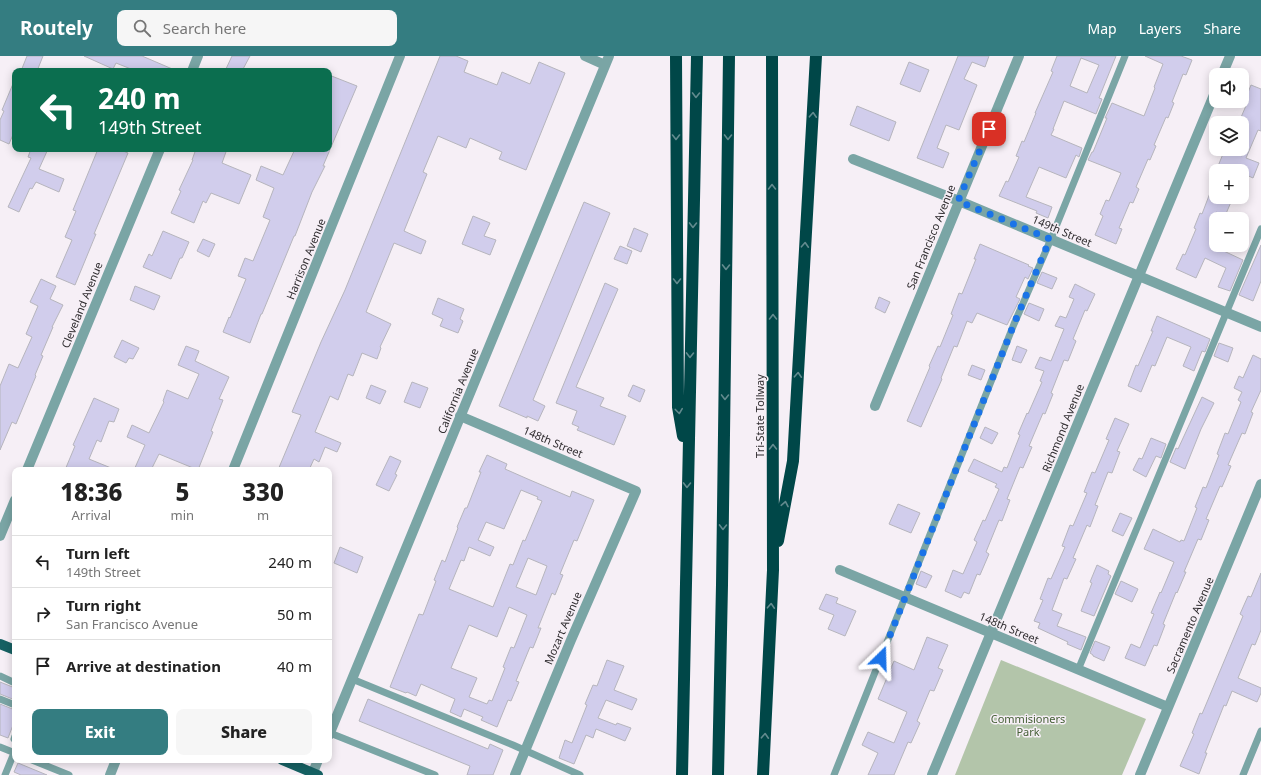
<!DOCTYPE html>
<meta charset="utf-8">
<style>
body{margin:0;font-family:"Noto Sans",sans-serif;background:#f6f6f6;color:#222;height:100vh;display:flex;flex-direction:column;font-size:15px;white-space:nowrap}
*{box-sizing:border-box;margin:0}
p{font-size:13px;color:#767676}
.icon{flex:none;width:22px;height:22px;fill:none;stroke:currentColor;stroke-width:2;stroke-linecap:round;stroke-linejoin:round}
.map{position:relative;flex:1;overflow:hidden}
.details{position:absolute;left:12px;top:411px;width:320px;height:296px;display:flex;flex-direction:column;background:#fff;border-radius:8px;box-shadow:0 2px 10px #0003}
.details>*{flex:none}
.hud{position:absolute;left:12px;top:12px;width:320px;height:84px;border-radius:8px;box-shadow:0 2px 10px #0003;background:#0b6e4f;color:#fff;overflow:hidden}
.fabs{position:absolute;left:1209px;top:12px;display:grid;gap:8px}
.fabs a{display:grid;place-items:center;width:40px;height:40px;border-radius:8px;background:#fff;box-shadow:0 2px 10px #0003;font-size:20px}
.pin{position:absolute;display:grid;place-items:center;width:34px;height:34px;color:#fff;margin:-17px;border-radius:8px;box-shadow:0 2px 6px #0006}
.me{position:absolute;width:44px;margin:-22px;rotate:22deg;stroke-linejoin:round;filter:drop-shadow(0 0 3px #0008)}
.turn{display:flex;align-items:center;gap:14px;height:84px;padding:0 20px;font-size:18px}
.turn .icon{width:52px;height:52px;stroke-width:2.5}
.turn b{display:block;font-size:28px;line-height:34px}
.eta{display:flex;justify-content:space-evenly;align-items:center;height:68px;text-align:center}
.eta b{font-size:24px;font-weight:800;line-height:28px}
.action{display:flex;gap:8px;margin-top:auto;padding:8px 20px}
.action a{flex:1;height:46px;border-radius:8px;background:#347d81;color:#fff;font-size:16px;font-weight:800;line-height:46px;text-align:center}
.action a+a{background:#f6f6f6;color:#222}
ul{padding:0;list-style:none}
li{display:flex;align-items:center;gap:12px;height:52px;padding:0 20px;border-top:1px solid #e0e0e0}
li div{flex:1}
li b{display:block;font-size:15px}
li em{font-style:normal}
header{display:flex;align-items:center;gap:24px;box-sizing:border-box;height:56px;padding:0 20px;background:#347d81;color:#fff}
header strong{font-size:19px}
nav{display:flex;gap:22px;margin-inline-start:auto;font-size:14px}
.search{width:280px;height:36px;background:#f6f6f6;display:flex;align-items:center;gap:10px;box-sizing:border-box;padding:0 14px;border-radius:8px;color:#767676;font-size:15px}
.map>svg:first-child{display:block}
.green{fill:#b3c5aa}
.building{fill:#d1cdec;stroke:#b6b5bd;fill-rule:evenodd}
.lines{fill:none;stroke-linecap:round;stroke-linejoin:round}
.service{stroke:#7aa5a5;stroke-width:7}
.minor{stroke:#7aa5a5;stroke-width:10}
.primary{stroke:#166163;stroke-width:10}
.motorway{stroke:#004748;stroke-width:12}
.oneway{stroke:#628a8e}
.route{stroke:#1a73e8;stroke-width:7;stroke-dasharray:0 12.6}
.labels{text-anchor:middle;stroke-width:3;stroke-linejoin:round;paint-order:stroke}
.street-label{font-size:11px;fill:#302d30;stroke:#f6eff6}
.park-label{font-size:11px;fill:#445f35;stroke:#f6eff6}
</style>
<header>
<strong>Routely</strong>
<div class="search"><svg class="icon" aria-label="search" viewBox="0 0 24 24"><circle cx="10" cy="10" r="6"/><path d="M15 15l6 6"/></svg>Search here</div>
<nav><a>Map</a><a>Layers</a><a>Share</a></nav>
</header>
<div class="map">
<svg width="1261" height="719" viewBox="0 0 1261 719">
<rect width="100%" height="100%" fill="#f6eff6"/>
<path class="green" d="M1001,604L1146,663L1122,719H955Z"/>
<path class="building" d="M27,0H43L37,15H21Z
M84,0H142L177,15H136L116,7L113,13Z
M232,0H250L242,15H225Z
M440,0H456L468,5L464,16L497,29L502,16L530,28L539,6L565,17L526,114L499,103L502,96L470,82L466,92L438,80L423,116L427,118L404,175L426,185L421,198L394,187L366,256L391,268L380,291L381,292L377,303L362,297L353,320L348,318L338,344L330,340L315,376L341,387L337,396L325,391L319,406L314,403L309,414H278L301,359L292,356L321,286L345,234Z
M958,0H989L985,11L972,6L964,23L977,29L959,74L946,69L937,92L949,97L943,112L917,102Z
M1057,0H1116L1099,42L1102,43L1096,58L1064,45L1053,73H1054L1051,79L1082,92L1079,101L1076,99L1066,122L1039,111L1026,141L1052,151L1048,162L1036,157L1037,155L999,140L1006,125L1008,126L1019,101L1016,100L1022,85L1024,86L1036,57H1035L1053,16L1051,15ZM1081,2L1099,9L1087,37L1070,30Z
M1145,0H1181L1192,4L1186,19L1183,18L1172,46L1174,47L1168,62L1166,61L1154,89L1156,90L1150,104L1148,103L1136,131L1139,133L1133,147L1130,146L1119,172L1122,173L1116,188L1095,179L1103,160L1100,158L1106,144L1109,145L1121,117L1088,104L1092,96H1093L1107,62H1105L1112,47L1144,60L1155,32L1154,31L1163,8Z
M909,6L929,14L920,36L900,28Z
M329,19L357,30L323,110H325L312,136L295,180H294L262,258H261L250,287L223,276L229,261L230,262L246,223L238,220L245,202L253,205L270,164L263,161L274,132L256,124L261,110L283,119L295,93H329Z
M15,23V74L9,88L0,84V64L4,55L2,54Z
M1251,29L1261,33V75L1258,74L1246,102L1259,107L1253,122L1242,117V115H1216L1225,93L1242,100V67L1239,66L1248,45L1245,44Z
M857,50L896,66L889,85L850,69Z
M31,93H48L39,113L64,123L59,136L36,126L32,133L30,132L19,156L8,151L31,102L28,101Z
M98,93H118L128,97L94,178H96L75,229L56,221L72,184L65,181L76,155L73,154Z
M196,93H227L222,107L251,119L239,148L211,137L206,147L203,145L194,167L171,157L181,135L179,134L193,104H192Z
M1210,137L1216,139V141H1220L1231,146L1225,160L1216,156V177L1212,187L1214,188L1213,190L1243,204L1230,235L1218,231L1226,212L1205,202L1196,222L1176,213L1183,198L1185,199L1196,173L1194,172L1200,157L1202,158Z
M584,146L610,157L533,344L545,350L538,365L527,360V362L499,350Z
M473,160L490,167L484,180L496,184L490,199L462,188Z
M634,172L648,178L641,196L627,190Z
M163,175L189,186L182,202H180L171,223L143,211L149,198L152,200Z
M203,183L215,188L209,201L197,195Z
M980,188L1029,209L1028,210L1033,212L1028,223L1025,221L1016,241L1020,243L1007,269L977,257L972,267L967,265L957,291L954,290L941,322L942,323L921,371L907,365L930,311L929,310L938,290L940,291L953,259L951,258L959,237L962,238L976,203H974Z
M1261,189V225L1253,245L1239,239Z
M620,190L632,195L627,208L614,203Z
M1042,216L1057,222L1052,233L1037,227Z
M41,223L56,230L50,243L63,249L52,271H53L41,299L43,300L35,319L36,320L16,368L12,366L0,394V330L9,308L18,312L32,281L26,278L38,250L30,246Z
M605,227L618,233L576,331L604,342L600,350L626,360L614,389L577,374L579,371L572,368L577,355L556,347Z
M1075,228L1095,238L1087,255L1085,254L1073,283L1076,285L1068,305L1064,304L1051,337L1053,338L1045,358L1043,357L1029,390L1032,391L1023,412L1020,411L1007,443L1010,444L1002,465L999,464L986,496L989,498L980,519L977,518L969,538L964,536L961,542L945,535L953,514L963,518L977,486L974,484L983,464L985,465L999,433L995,431L997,428L968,415L974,403L1002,416L1004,411L1007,412L1020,379L1018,378L1027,357L1028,358L1042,326L1040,325L1044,315L1035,312L1040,301L1051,305L1064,273L1055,270L1060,260L1066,262L1074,243L1069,241Z
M135,230L160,240L154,254L130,244Z
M879,241L890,246L885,257L875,252Z
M438,242L464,253L460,263L463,265L458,277L440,270L443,263L432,258Z
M1029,247L1044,253L1039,265L1024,258Z
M1157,260L1210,283L1205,296L1202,295L1194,315L1183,310L1191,291L1167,281L1155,310L1152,309L1141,336L1128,330L1136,309L1138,310L1153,275H1151Z
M122,284L139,292L133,303L129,302L126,307L114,301Z
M1219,287L1233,292L1228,306L1214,300Z
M186,290L199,295L195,305L229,321L219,343L223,344L211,375L213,376L198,414L159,398L151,414H134L145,389L127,381L132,369L149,377L164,346L163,345L167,334L188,343L199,318L178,309Z
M1017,290L1027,294L1021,307L1012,304Z
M1253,299L1261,303V334L1251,356L1253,357L1245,378L1242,377L1228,409L1231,410L1222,431L1220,430L1206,463L1209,464L1201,484L1198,483L1184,516H1186L1177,537L1176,536L1163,568L1165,569L1157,590L1154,589L1145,610L1125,602L1131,588L1140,592L1154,558L1151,557L1160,536L1161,537L1174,506L1144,493L1153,473L1180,486L1181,484L1184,485L1197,452L1195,451L1203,431L1206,432L1219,399L1217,398L1225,377L1228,378L1241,346L1238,344L1242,336L1234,332L1239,320L1243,322Z
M972,309L985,314L981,324L968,319Z
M412,326L428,332L420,352L404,346Z
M371,329L386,335L380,348L366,342Z
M633,329L645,334L640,346L628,340Z
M1202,341L1214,347L1201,373L1185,413L1170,406L1176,392L1178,393Z
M94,342L119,353L114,366L109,365L101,386L97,384L89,403L116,414H65L75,390L73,389Z
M1115,362L1129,368L1117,395L1120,396L1112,417L1108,416L1095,449L1098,450L1090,471L1087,469L1073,502L1076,503L1067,523L1064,522L1052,554L1062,558L1057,570L1086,581L1081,594L1067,588L1068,586L1038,572L1040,567L1034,565L1043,544L1040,543L1048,522L1051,523L1065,491L1062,490L1070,469L1073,470L1087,437L1084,436L1092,416L1095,417L1109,384L1106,383Z
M985,371L998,377L992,388L980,382Z
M1151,382L1166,388L1161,402L1156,400L1146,421L1133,414L1139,402L1142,403Z
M487,399L507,408L505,413L530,424L570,441L572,435L594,444L577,485L574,484L560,518L563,519L555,539L552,537L538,572H541L533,592L530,591L516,625L519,626L511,645L508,644L497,671L481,664L483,661L464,653L461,661L450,656L455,643L421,628L416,640L407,636L406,637L390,631L419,558L423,559L436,525L434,524L442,504L445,506L458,472L457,471L465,452H467L481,416H479ZM521,434L538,441L537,443L542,445L525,485L523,484L513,509L510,508L493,551L449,533L461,504L464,505L469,491L490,500L494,491L478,484L486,466L504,473ZM528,502L547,510L536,539L516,531ZM509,551L527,559L514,592L511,591L503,611L505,612L492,645L489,644L487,648L469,641L477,622L451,612L469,569L497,581Z
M390,400L401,405L395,418L397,419L389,435L376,429Z
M898,448L920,457L911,477L889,468Z
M1120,457L1132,462L1123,480L1112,475Z
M340,491L363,501L357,517L334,507Z
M1097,509L1109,515L1108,518L1111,520L1094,560L1081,555L1092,527L1090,526Z
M921,515L932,520L926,532L916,528Z
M1261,517V574L1255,589L1252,588L1238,622L1261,632V637L1257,646L1232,635L1226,650L1224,649L1205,697H1207L1199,718L1180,710L1194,678L1192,677L1200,657L1202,658L1243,560L1240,558L1248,540L1251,541Z
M1121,525L1138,533L1132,546L1115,538Z
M826,538L838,542L836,547L856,555L845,580L828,573L834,559L819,553Z
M927,581L948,589L938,612L943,614L934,635L930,634L917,665L920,667L911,687L908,686L894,719H868L878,697L862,689L868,676L894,687L907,656L878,643L894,605L914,614Z
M1095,585L1110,591L1104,605L1093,600V599L1090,597Z
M607,604L624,610L614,634L637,643L632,654L606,644L598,662L616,669L617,667L631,672L625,685L596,673L593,682L586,679L574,708L559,702L565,684L572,687L587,649L585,648L593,629L597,630Z
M0,626L15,632V644L0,638Z
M368,643L488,693L490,688L503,694L493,719H467L470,710L359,665Z
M0,648L15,654V664L8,682L0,679Z
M18,707L47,719H21L14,716Z"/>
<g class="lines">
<path class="service" d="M1078,614L1261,173
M0,620L15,627
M352,623L513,689L580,719
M0,643L15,649
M330,677L435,719
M14,683L15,680
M0,691L15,697
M32,704L69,719
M5,719L14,697
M834,719L1014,268L1051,183L1125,0
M1243,719L1261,675"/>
<path class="minor" d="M585,0L605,9
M192,15L198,0
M1222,19L1230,0
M853,103L959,145L1261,271
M875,350L1019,0
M460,360L636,435L571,584L515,719
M27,414L160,93
M233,414L400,0
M0,480L15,444
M840,514L1168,651
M329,679L609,0
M110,719L116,704
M312,719L318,704
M932,719L1216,34
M1140,719L1261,428"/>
<path class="primary" d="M0,588L15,594
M282,704L318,719"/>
<path class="motorway" d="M676,0L678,351L683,380
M778,485L793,405L816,0
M682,719L697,0
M718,719L722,529L729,0
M763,719L773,514L772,0"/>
</g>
<defs><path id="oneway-chevron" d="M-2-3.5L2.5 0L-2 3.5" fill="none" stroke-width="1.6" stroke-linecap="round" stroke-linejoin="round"/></defs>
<g class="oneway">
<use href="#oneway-chevron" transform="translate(696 39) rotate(91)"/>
<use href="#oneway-chevron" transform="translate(813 59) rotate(-87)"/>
<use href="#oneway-chevron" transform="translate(676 81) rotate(90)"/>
<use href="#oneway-chevron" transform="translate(728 81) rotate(91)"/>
<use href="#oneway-chevron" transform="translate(772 131) rotate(-90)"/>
<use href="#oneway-chevron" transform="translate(693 169) rotate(91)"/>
<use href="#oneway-chevron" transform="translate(805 189) rotate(-87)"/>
<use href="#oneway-chevron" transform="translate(726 211) rotate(91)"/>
<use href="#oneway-chevron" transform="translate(677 225) rotate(90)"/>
<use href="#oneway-chevron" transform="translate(773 261) rotate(-90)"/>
<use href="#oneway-chevron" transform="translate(690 299) rotate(91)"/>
<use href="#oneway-chevron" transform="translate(798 319) rotate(-87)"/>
<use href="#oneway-chevron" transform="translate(725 341) rotate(91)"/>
<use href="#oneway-chevron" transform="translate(679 355) rotate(83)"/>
<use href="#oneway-chevron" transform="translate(773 391) rotate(-90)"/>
<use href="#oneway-chevron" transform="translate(687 429) rotate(91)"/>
<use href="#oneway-chevron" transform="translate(785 448) rotate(-79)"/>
<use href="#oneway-chevron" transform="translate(723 471) rotate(91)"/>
<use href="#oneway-chevron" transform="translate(771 550) rotate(-87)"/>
<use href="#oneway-chevron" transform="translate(765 680) rotate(-87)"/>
</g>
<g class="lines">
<path class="route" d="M881,602L1014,268L1050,183L958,145L989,73"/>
</g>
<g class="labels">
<g class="street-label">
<text transform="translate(1062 175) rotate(23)" y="4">149th Street</text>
<text transform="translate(931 181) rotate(-68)" y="4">San Francisco Avenue</text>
<text transform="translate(306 203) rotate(-68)" y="4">Harrison Avenue</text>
<text transform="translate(82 249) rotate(-68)" y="4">Cleveland Avenue</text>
<text transform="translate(458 335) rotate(-68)" y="4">California Avenue</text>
<text transform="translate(760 360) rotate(-90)" y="4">Tri-State Tollway</text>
<text transform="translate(1063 372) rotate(-68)" y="4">Richmond Avenue</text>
<text transform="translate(553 386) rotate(23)" y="4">148th Street</text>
<text transform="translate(1190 569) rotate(-67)" y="4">Sacramento Avenue</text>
<text transform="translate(563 572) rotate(-67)" y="4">Mozart Avenue</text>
<text transform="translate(1009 572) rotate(23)" y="4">148th Street</text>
</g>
<g class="park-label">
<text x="1028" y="667">Commisioners<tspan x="1028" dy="13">Park</tspan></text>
</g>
</g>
</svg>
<div class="fabs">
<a><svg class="icon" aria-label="sound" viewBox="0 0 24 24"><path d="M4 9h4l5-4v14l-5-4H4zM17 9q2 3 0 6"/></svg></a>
<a><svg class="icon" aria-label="layers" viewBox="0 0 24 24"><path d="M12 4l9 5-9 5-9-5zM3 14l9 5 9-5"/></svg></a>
<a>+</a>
<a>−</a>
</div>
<div class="pin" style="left:989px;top:73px;background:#d93025"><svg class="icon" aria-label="arrive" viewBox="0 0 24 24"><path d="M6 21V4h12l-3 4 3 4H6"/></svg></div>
<svg class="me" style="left:881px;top:602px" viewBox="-20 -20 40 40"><path d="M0-17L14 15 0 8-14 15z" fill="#1a73e8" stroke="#fff" stroke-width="4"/></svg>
<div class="hud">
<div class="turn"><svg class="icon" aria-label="left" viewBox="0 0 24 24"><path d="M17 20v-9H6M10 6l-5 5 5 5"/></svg><div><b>240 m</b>149th Street</div></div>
</div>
<section class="details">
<div class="eta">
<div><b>18:36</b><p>Arrival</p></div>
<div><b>5</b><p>min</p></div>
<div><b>330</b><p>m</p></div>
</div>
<ul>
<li><svg class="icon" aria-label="left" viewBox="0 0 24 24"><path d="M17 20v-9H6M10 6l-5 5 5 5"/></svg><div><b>Turn left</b><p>149th Street</p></div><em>240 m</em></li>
<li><svg class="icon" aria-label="right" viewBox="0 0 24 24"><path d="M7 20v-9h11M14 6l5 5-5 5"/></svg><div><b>Turn right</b><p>San Francisco Avenue</p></div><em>50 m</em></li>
<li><svg class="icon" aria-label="arrive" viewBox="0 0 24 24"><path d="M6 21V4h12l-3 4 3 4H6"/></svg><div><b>Arrive at destination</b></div><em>40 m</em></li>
</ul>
<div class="action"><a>Exit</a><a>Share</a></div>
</section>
</div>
